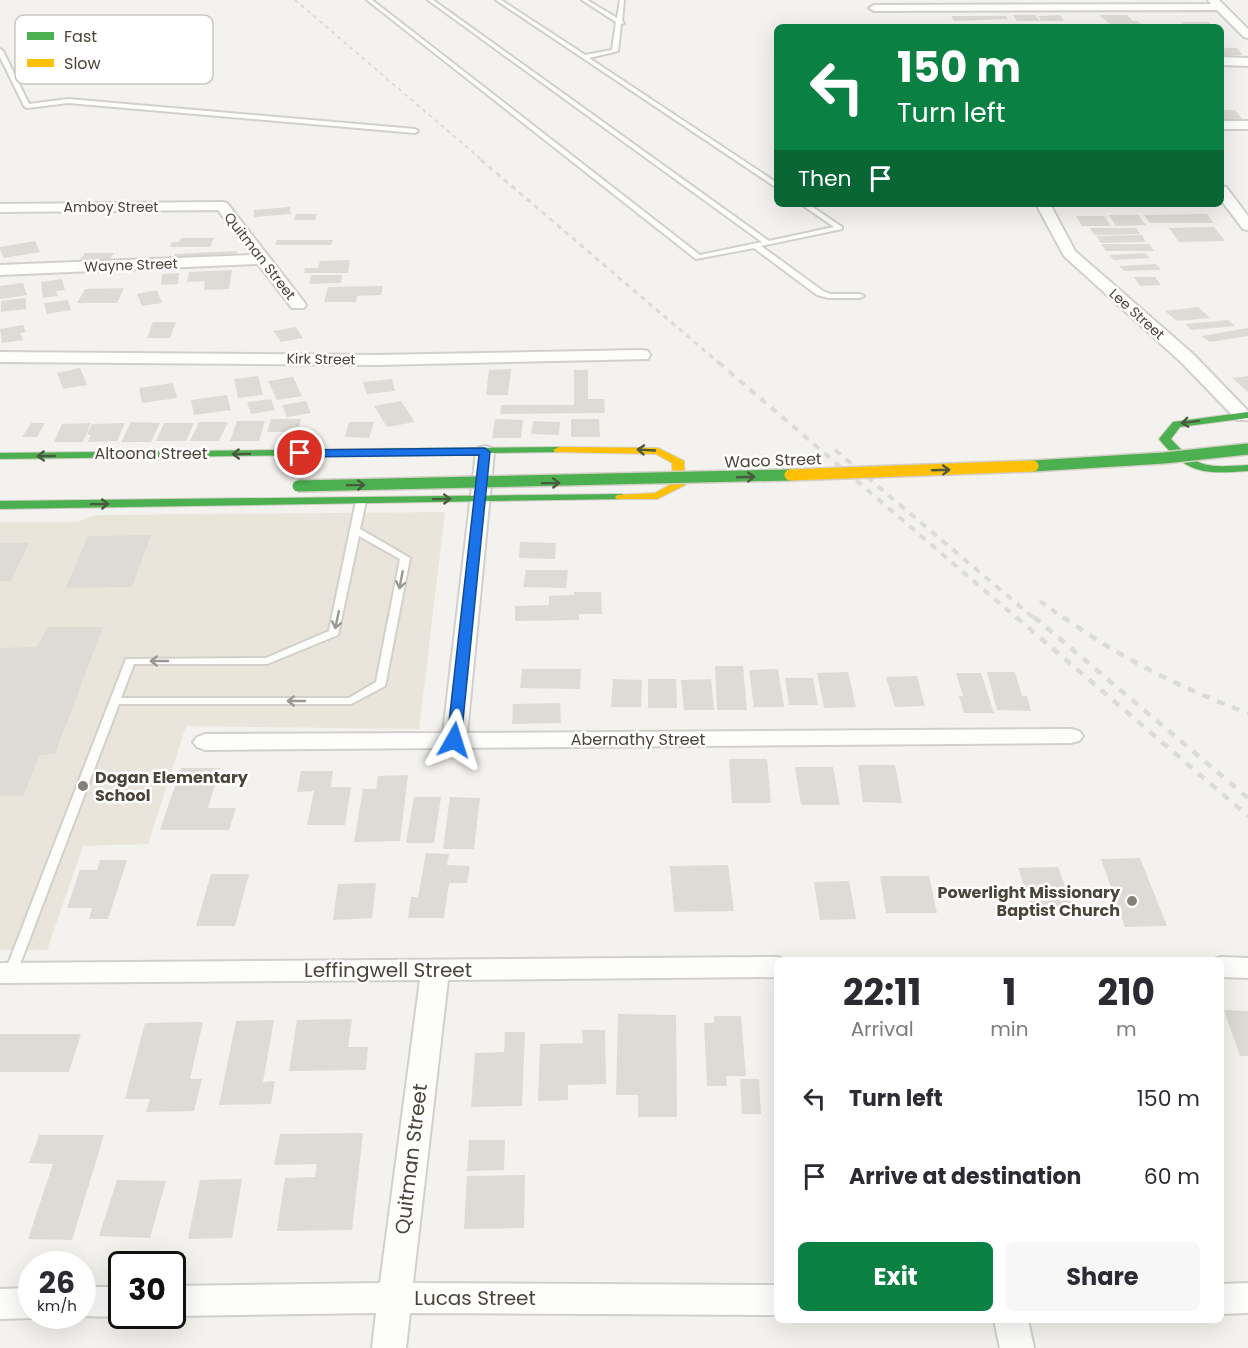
<!DOCTYPE html>
<style>
body{margin:0;font-family:Poppins,sans-serif;background:#f7f7f7;color:#2b2b33;height:100vh;display:flex;flex-direction:column;font-size:22px;white-space:nowrap}
*{box-sizing:border-box;margin:0}
p{font-size:20px;color:#7c7c81}
.icon{flex:none;width:33px;height:33px;fill:none;stroke:currentColor;stroke-width:2;stroke-linecap:round;stroke-linejoin:round}
.map{position:relative;flex:1;overflow:hidden}
.details{position:absolute;left:774px;top:957px;width:450px;height:366px;display:flex;flex-direction:column;background:#fff;border-radius:9px;box-shadow:0 6px 24px #0002}
.details>*{flex:none}
.hud{position:absolute;left:774px;top:24px;width:450px;height:183px;border-radius:9px;box-shadow:0 6px 24px #0002;background:#0b8043;color:#fff;overflow:hidden}
.speed{position:absolute;left:18px;top:1251px;display:flex;gap:12px;font-size:30px;font-weight:700;text-align:center}
.speed>*{display:grid;place-content:center;width:78px;height:78px;border-radius:50%;background:#fff;box-shadow:0 6px 24px #0002;line-height:1}
.speed small{font-size:15px;font-weight:400}
.speed .limit{border:3px solid #111;border-radius:9px;background:#fff;color:#111}
.pin{position:absolute;display:grid;place-items:center;width:51px;height:51px;color:#fff;margin:-26px;border:3px solid #fff;border-radius:50%;box-shadow:0 2px 6px #0007}
.me{position:absolute;width:66px;margin:-33px;rotate:6deg;stroke-linejoin:round;filter:drop-shadow(0 0 4px #0008)}
.turn{display:flex;align-items:center;gap:21px;height:126px;padding:0 24px;font-size:27px}
.turn .icon{width:78px;height:78px;stroke-width:2.5}
.turn b{display:block;font-size:42px;line-height:51px}
.then{display:flex;align-items:center;height:57px;padding:0 24px;background:#0003;gap:12px;font-size:22px}
.eta{display:flex;justify-content:space-evenly;align-items:center;height:102px;text-align:center}
.eta b{font-size:36px;font-weight:700;line-height:42px}
.action{display:flex;gap:12px;margin-top:auto;padding:12px 24px}
.action a{flex:1;height:69px;border-radius:9px;background:#0b8043;color:#fff;font-size:24px;font-weight:700;line-height:69px;text-align:center}
.action a+a{background:#f7f7f7;color:#2b2b33}
ul{padding:0;list-style:none}
li{display:flex;align-items:center;gap:18px;height:78px;padding:0 24px}
li div{flex:1}
li b{display:block;font-size:22px}
li em{font-style:normal}
.map>svg:first-child{display:block}
.education{fill:#eae5da}
.building{fill:#dedbd6}
.lines{fill:none;stroke-linecap:round;stroke-linejoin:round}
.lane-casing{stroke:#d2d0cb;stroke-width:4}
.street-casing{stroke:#d2d0cb;stroke-width:4}
.fast-casing{stroke:#d3cfc5;stroke-width:2}
.slow-casing{stroke:#d3cfc5;stroke-width:2}
.lane{fill:#fdfdfc;fill-rule:evenodd}
.street{fill:#fdfdfc;fill-rule:evenodd}
.fast{fill:#4caf50;fill-rule:evenodd}
.slow{fill:#ffc107;fill-rule:evenodd}
.rail-far3{stroke:#dbdbda;stroke-width:2;stroke-dasharray:4 4;stroke-linecap:butt}
.rail-far2{stroke:#dbdbda;stroke-width:3;stroke-dasharray:5 5;stroke-linecap:butt}
.rail-far1{stroke:#dbdbda;stroke-width:4;stroke-dasharray:7 7;stroke-linecap:butt}
.rail{stroke:#dbdbda;stroke-width:4.5;stroke-dasharray:8 8;stroke-linecap:butt}
.fast-bridge-casing{stroke:#d3cfc5;stroke-width:14;stroke-linecap:butt}
.slow-bridge-casing{stroke:#d3cfc5;stroke-width:14;stroke-linecap:butt}
.fast-bridge{stroke:#4caf50;stroke-width:11}
.slow-bridge{stroke:#ffc107;stroke-width:11}
.oneway{stroke:#4b593e}
.oneway2{stroke:#9b9791}
.route{fill:#1a73e8;stroke:#114b97;stroke-width:1.5}
.poi-dot{fill:#868178;stroke:#fff;stroke-width:2}
.labels{text-anchor:middle;stroke-width:5;stroke-linejoin:round;paint-order:stroke}
.far-street-label{font-size:14px;fill:#4b4439;stroke:#fff}
.street-label{font-size:16px;fill:#4b4439;stroke:#fff}
.poi-label{font-size:16px;font-weight:bold;fill:#4b4439;stroke:#fff;text-anchor:start}
.near-street-label{font-size:20px;fill:#4b4439;stroke:#fff}
.key{fill:#fff;stroke:#c9c7c4;stroke-width:1.5}
.key-label{font-size:16px;fill:#4b4439}
</style>
<div class="map">
<svg width="1248" height="1348" viewBox="0 0 1248 1348">
<rect width="100%" height="100%" fill="#f4f2ee"/>
<path class="education" d="M445,512L419,729L186,726L148,844L83,846L47,950H0V522H77L96,515Z"/>
<path class="building" d="M1013,15H1035L1040,21H1017Z
M1060,15L1064,21H1041L1038,16Z
M1099,15H1127L1133,21H1138L1143,26L1114,27Z
M951,16H1006L1008,19L954,21Z
M1181,22H1209L1212,27H1185Z
M1221,48H1237L1243,55H1221Z
M1221,110H1235L1242,119H1221Z
M290,207L291,214L254,217V210Z
M296,214H317L315,220H294Z
M1207,214L1214,223H1150L1144,215Z
M1109,215H1138L1146,225L1116,226Z
M1076,216H1104L1111,226H1082Z
M1214,227L1225,241L1179,242L1169,228Z
M1090,228H1136L1140,234L1094,235Z
M1142,235L1146,242L1101,243L1096,236Z
M181,238H214L210,247H170L172,242H179Z
M277,240H333L331,245H275Z
M35,241L40,252L4,258L0,250V247Z
M1101,244H1149L1154,251H1106Z
M237,251L236,257L173,263L175,254Z
M85,253H114L106,264H77Z
M1145,253L1150,258L1114,260L1109,255Z
M350,260L348,273H304L305,268H318L320,261Z
M1156,264L1161,270L1124,271L1119,266Z
M232,270L229,289L204,290L205,281L187,282L189,272Z
M179,273L178,284L161,285L162,274Z
M311,275H342L341,283L309,284Z
M1134,277H1155L1161,285L1140,286Z
M62,279L65,290L56,291L58,296L43,298L41,282Z
M23,283L27,295L0,299V286Z
M383,286L381,295L357,296L356,302H324L328,287Z
M124,288L117,303H77L85,289Z
M157,290L162,303L142,306L137,294Z
M26,298V309L1,312V301Z
M68,300L71,310L47,314L44,303Z
M1198,307L1210,318L1177,321L1165,311Z
M1228,320L1235,326L1192,330L1185,324Z
M153,322H176L170,338H147Z
M23,325L26,332L20,333L23,340L2,343L0,329Z
M296,327L303,338L281,342L273,331Z
M1248,328V336L1210,342L1201,336Z
M80,368L87,385L63,389L57,373Z
M511,369L508,395H486L489,370Z
M574,370H588V399H604L605,413L500,414L501,405H574Z
M258,376L263,395L238,398L234,379Z
M1248,376V392L1232,378Z
M293,377L302,396L277,400L268,381Z
M392,379L395,391L367,394L363,382Z
M173,383L177,398L142,403L139,388Z
M227,395L231,410L194,415L191,400Z
M271,399L275,410L251,414L247,402Z
M306,401L311,413L287,417L282,405Z
M401,401L415,422L387,427L374,406Z
M271,419H301L298,432H267Z
M495,419L523,420L521,438H492Z
M571,419H599L600,437H571Z
M237,421H265L259,441H230Z
M533,421L560,422L559,435L531,434Z
M131,422L160,423L151,442H121Z
M199,422H228L219,441H190Z
M349,422H374L369,438L345,437Z
M31,423H45L37,437H22Z
M91,423L83,442H54L62,424Z
M125,423L117,441L88,442L91,435H87L92,424Z
M164,423H194L186,441H156Z
M151,535L132,587L66,588L88,536Z
M520,542L556,543L555,559L519,558Z
M0,543H29L11,581H0Z
M526,570H568L566,588L523,587Z
M574,592H601L602,614H579V620L515,621V606L549,605V596L574,595Z
M48,627H103L55,754L40,755L23,796H0V648L37,647Z
M715,666H743L747,710H717Z
M522,669H581L580,689L520,688Z
M778,669L784,707H754L749,670Z
M848,672L856,707L824,708L817,673Z
M987,672H1015L1022,696H1027L1031,711L997,710Z
M956,673H981L994,713H964L959,696H963Z
M917,676L925,706L895,707L886,677Z
M785,678H813L818,705H789Z
M613,679L642,680L641,707H611Z
M648,679H676L677,708H648Z
M711,679L714,710H684L681,680Z
M560,703L561,723L512,724L513,704Z
M729,759H767L771,803H732Z
M858,765H895L902,803L863,802Z
M795,767H833L840,805H801Z
M181,768H220L208,808H236L229,830H160Z
M301,771H333L331,787H351L345,825H307L314,791L297,792Z
M408,775L400,841L354,842L363,789H376L378,776Z
M414,797H441L434,843H406Z
M450,797L480,798L474,849H443Z
M426,853L449,854L447,865L470,866L467,883H449L444,918H408L411,897H418Z
M1140,858L1167,926L1125,927L1101,859Z
M100,860H127L108,919H89L92,908H67L80,870H97Z
M728,865L734,911L674,912L670,866Z
M1058,867L1074,911L1033,912L1018,868Z
M211,874H249L235,926H196Z
M880,876H929L937,913H886Z
M849,881L856,919L820,920L814,882Z
M376,883L372,918L333,920L338,884Z
M1224,1010L1248,1011V1056H1240Z
M618,1014L676,1015L677,1117H638V1095H616Z
M714,1016H741L746,1076H726L727,1086H707L704,1023H714Z
M352,1019L348,1047H368L366,1070L289,1071L297,1020Z
M274,1020L263,1082L275,1081L271,1104L219,1105L236,1021Z
M203,1022L190,1079H202L194,1111L146,1112L150,1099H125L145,1023Z
M582,1030H605L606,1084L568,1085V1100L538,1101L540,1044L583,1043Z
M505,1032H525L522,1106L471,1107L475,1053L504,1052Z
M0,1034H81L69,1072H0Z
M740,1079H759L761,1114H742Z
M363,1133L352,1230L277,1231L285,1178L315,1177L317,1164L274,1165L280,1134Z
M39,1135H104L72,1240L28,1239L53,1164L29,1163Z
M469,1140H505L504,1170L467,1171Z
M525,1175L524,1228L464,1229L467,1176Z
M242,1179L232,1238L188,1239L200,1180Z
M117,1180L166,1181L150,1238L99,1236Z"/>
<g class="lines">
<g class="lane-casing">
<path id="lane" d="M367,0H372L700,255L762,242L428,0H433L769,241L834,227L801,204H808L842,227V229L761,246L823,291L830,294H860L864,296L860,298H829L817,295L754,248L696,259Z
M496,0H501L585,55L612,50L616,22L582,0H587L617,18L620,0H624L622,21L624,23L621,24L618,51L589,58L777,183V188Z
M0,49L3,51L29,104L68,99L415,129L418,131L415,133L68,103L27,108L24,106L0,57Z
M361,498L366,501L360,529L410,558L385,686L351,704H119L17,972L16,975L11,977L6,975L5,972L126,659L266,658L329,631L356,501ZM359,536L400,559L376,682L349,698H121L134,664H267L338,635Z"/>
</g>
<g class="street-casing">
<path id="street" d="M1208,0H1219L1248,29V38L1244,37L1217,10L874,11L869,8L874,5L1211,4Z
M1221,57L1248,58V66L1221,65Z
M1221,121H1248V129H1221Z
M1221,186L1226,187L1248,216V230L1243,229L1221,200Z
M222,202L227,203L304,302L306,305L304,308H292L258,264L0,275V265L252,255L218,210L0,212V204Z
M1036,204H1050L1075,251L1193,354L1248,411V420H1237L1181,362L1064,256Z
M642,350L648,351L650,355L648,359L376,365L0,362V352L376,355Z
M485,446L492,448L494,452L467,733L1071,729L1079,731L1083,736L1079,741L1071,743L205,750L197,747L193,742L197,737L205,734L443,733L476,452L478,448Z
M777,957L787,960H777V977L448,980L413,1283L777,1285V1315L410,1313L406,1348H372L376,1313L172,1316H171H172V1286L380,1283L420,980L0,983V963Z
M1221,957L1248,958V978L1221,977V960H1211Z
M1248,1283V1313L1221,1314V1284Z
M82,1287H122V1316H126L122,1317L78,1316H82Z
M32,1288V1316H39L32,1318L0,1319V1289Z
M994,1320H1028L1034,1348H1000Z"/>
</g>
<g class="fast-casing">
<path id="fast" d="M1248,412V418L1180,427L1171,439C1199,470 1208,467 1248,465V471C1205,474 1188,475 1159,439L1173,422Z
M559,447L565,450L563,452L0,459V453Z
M621,494L625,495L627,497L625,499L0,509V501Z"/>
</g>
<g class="slow-casing">
<path id="slow" d="M559,447L658,448L684,461L685,485L657,499H617L615,497L617,495L655,493L673,483L672,463L656,454L555,452L553,450Z"/>
</g>
<use href="#lane" class="lane"/>
<use href="#street" class="street"/>
<use href="#fast" class="fast"/>
<use href="#slow" class="slow"/>
<path class="rail-far3" d="M295,0L483,161"/>
<path class="rail-far2" d="M481,160L719,363"/>
<path class="rail-far1" d="M718,362L1018,619
M835,450L1035,619
M1040,601L1065,619"/>
<path class="rail" d="M1016,617L1248,816
M1034,617L1248,798
M1063,617C1121,658 1182,689 1248,713"/>
<g class="fast-bridge-casing">
<path id="fast-bridge" d="M1033,466L1164,458L1248,449
M298,486L790,475"/>
</g>
<g class="slow-bridge-casing">
<path id="slow-bridge" d="M790,475L1033,466"/>
</g>
<use href="#fast-bridge" class="fast-bridge"/>
<use href="#slow-bridge" class="slow-bridge"/>
</g>
<defs><path id="oneway-shaft" d="M-6 0H5M1.5-3L5.5 0L1.5 3" fill="none" stroke-width="1.6" stroke-linecap="round" stroke-linejoin="round" transform="scale(1.5)"/></defs>
<g class="oneway">
<use href="#oneway-shaft" transform="translate(1190 422) rotate(173)"/>
<use href="#oneway-shaft" transform="translate(646 450) rotate(-177)"/>
<use href="#oneway-shaft" transform="translate(241 454) rotate(179)"/>
<use href="#oneway-shaft" transform="translate(46 456) rotate(179)"/>
<use href="#oneway-shaft" transform="translate(941 470) rotate(-2)"/>
<use href="#oneway-shaft" transform="translate(746 477) rotate(-2)"/>
<use href="#oneway-shaft" transform="translate(551 483) rotate(-1)"/>
<use href="#oneway-shaft" transform="translate(356 485) rotate(-1)"/>
<use href="#oneway-shaft" transform="translate(442 499) rotate(-1)"/>
<use href="#oneway-shaft" transform="translate(100 504) rotate(-1)"/>
</g>
<g class="oneway2">
<use href="#oneway-shaft" transform="translate(401 580) rotate(101)"/>
<use href="#oneway-shaft" transform="translate(337 620) rotate(102)"/>
<use href="#oneway-shaft" transform="translate(159 661) rotate(180)"/>
<use href="#oneway-shaft" transform="translate(296 701) rotate(-180)"/>
</g>
<path class="route" d="M485,448L490,452L461,740L454,745L447,740L479,455L300,457L294,453L300,450Z"/>
<g class="poi-dot">
<circle cx="83" cy="786" r="6"/>
<circle cx="1132" cy="901" r="6"/>
</g>
<g class="labels">
<g class="far-street-label">
<text x="111" y="212">Amboy Street</text>
<text transform="translate(260 256) rotate(52)" y="5">Quitman Street</text>
<text transform="translate(131 265) rotate(-2)" y="5">Wayne Street</text>
<text transform="translate(1137 314) rotate(42)" y="5">Lee Street</text>
<text transform="translate(321 359) rotate(1)" y="5">Kirk Street</text>
</g>
<g class="street-label">
<text x="151" y="459">Altoona Street</text>
<text transform="translate(773 460) rotate(-2)" y="6">Waco Street</text>
<text x="638" y="745">Abernathy Street</text>
</g>
<g class="poi-label">
<text x="95" y="783">Dogan Elementary<tspan x="95" dy="18">School</tspan></text>
<text x="1120" y="898" text-anchor="end">Powerlight Missionary<tspan x="1120" dy="18">Baptist Church</tspan></text>
</g>
<g class="near-street-label">
<text x="388" y="977">Leffingwell Street</text>
<text transform="translate(411 1159) rotate(-83)" y="7">Quitman Street</text>
<text x="475" y="1305">Lucas Street</text>
</g>
</g>
<rect x="15" y="15" width="198" height="69" rx="9" class="key"/>
<rect x="27" y="32" width="27" height="8" fill="#4caf50"/>
<rect x="27" y="59" width="27" height="8" fill="#ffc107"/>
<g class="key-label">
<text x="64" y="42">Fast</text>
<text x="64" y="69">Slow</text>
</g>
</svg>
<div class="speed"><div>26<small>km/h</small></div><div class="limit">30</div></div>
<div class="pin" style="left:300px;top:453px;background:#d93025"><svg class="icon" aria-label="arrive" viewBox="0 0 24 24"><path d="M6 21V4h12l-3 4 3 4H6"/></svg></div>
<svg class="me" style="left:454px;top:740px" viewBox="-20 -20 40 40"><path d="M0-17L14 15 0 8-14 15z" fill="#1a73e8" stroke="#fff" stroke-width="4"/></svg>
<div class="hud">
<div class="turn"><svg class="icon" aria-label="left" viewBox="0 0 24 24"><path d="M17 20v-9H6M10 6l-5 5 5 5"/></svg><div><b>150 m</b>Turn left</div></div>
<div class="then">Then<svg class="icon" aria-label="arrive" viewBox="0 0 24 24"><path d="M6 21V4h12l-3 4 3 4H6"/></svg></div>
</div>
<section class="details">
<div class="eta">
<div><b>22:11</b><p>Arrival</p></div>
<div><b>1</b><p>min</p></div>
<div><b>210</b><p>m</p></div>
</div>
<ul>
<li><svg class="icon" aria-label="left" viewBox="0 0 24 24"><path d="M17 20v-9H6M10 6l-5 5 5 5"/></svg><div><b>Turn left</b></div><em>150 m</em></li>
<li><svg class="icon" aria-label="arrive" viewBox="0 0 24 24"><path d="M6 21V4h12l-3 4 3 4H6"/></svg><div><b>Arrive at destination</b></div><em>60 m</em></li>
</ul>
<div class="action"><a>Exit</a><a>Share</a></div>
</section>
</div>
